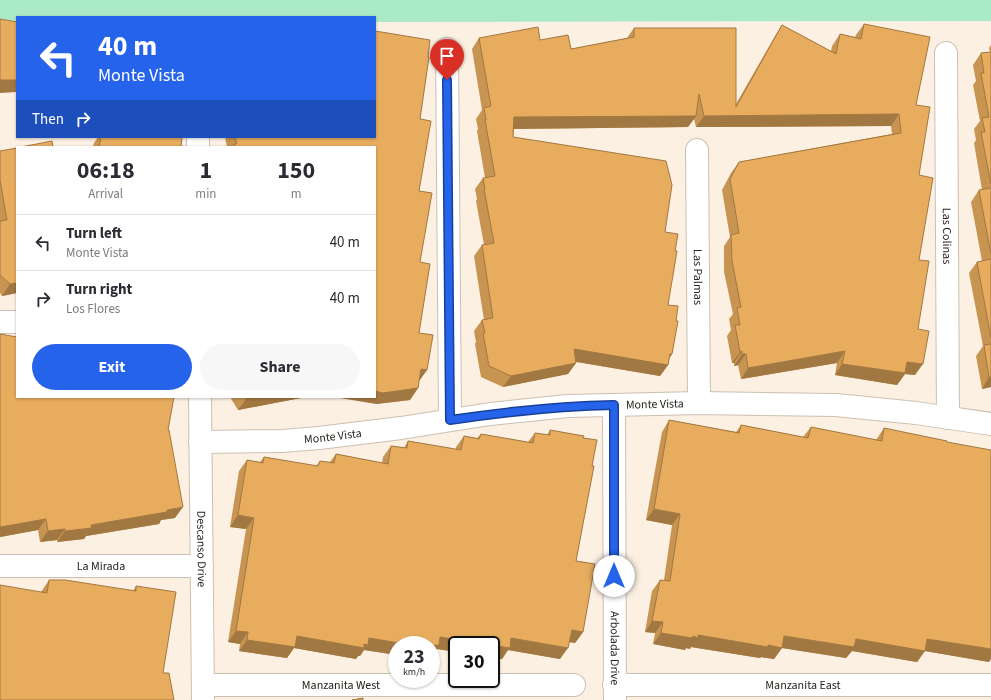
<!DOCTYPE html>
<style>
body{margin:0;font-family:"Source Sans 3",sans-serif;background:#f7f7f7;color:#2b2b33;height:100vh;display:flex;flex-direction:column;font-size:15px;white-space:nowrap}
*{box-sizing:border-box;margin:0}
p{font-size:13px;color:#7c7c81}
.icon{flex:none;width:22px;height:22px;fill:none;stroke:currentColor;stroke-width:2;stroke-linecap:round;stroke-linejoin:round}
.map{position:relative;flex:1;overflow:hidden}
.drawer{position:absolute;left:16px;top:146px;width:360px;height:252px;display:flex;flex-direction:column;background:#fff;border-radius:0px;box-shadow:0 1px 3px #0004}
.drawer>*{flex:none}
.guide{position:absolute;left:16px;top:16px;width:360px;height:122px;border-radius:0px;box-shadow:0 1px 3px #0004;background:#2563eb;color:#fff;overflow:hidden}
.speed{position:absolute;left:388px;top:636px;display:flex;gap:8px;font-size:20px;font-weight:700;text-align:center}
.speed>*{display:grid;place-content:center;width:52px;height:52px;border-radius:50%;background:#fff;box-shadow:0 1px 3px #0004;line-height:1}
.speed small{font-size:10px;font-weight:400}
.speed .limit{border:2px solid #111;border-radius:6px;background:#fff;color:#111}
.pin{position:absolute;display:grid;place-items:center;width:34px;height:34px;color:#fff;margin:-41px -17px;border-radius:50% 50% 50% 0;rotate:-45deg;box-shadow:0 0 4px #0007}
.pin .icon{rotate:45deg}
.me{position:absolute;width:44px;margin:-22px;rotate:0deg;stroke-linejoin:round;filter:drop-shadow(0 0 3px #0008)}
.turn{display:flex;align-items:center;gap:14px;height:84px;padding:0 16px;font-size:18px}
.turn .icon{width:52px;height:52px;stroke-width:2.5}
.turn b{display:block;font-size:28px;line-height:34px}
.then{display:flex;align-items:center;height:38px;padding:0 16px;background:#0003;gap:8px;font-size:15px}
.eta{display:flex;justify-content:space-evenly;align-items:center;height:68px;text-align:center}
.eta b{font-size:24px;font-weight:700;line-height:28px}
.cta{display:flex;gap:8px;margin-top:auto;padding:8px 16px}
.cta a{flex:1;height:46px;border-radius:24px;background:#2563eb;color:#fff;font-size:16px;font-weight:700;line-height:46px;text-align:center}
.cta a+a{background:#f7f7f7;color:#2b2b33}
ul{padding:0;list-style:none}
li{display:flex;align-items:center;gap:12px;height:56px;padding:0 16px;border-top:1px solid #e1e1e2}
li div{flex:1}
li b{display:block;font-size:15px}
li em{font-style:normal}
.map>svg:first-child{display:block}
.green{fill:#abeac6}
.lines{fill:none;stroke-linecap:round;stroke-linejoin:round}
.minor-casing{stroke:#cbc0b2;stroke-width:24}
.minor{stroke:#fff;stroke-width:22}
.wall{fill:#c79451}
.shaded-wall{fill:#a27842}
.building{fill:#e7ac5e;stroke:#a27842}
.route-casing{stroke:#184099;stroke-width:10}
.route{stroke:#2563eb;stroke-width:7}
.labels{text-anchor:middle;stroke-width:3;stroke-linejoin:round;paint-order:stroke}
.street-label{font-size:12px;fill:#28231e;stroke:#fcf0e2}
</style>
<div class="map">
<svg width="991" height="700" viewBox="0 0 991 700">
<rect width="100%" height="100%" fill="#fcf0e2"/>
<path class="green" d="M0,0H991V21L375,22V17H17V22H0Z"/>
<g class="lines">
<g class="minor-casing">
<g id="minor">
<path d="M447,49L450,420"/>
<path id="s1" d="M946,53L948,418"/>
<path d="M198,137V147"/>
<path id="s2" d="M697,150L699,403"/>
<path d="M0,322H17"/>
<path id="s3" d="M200,397L203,700"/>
<path id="s4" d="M614,405L615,700"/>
<path id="s5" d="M200,442L282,441L319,438L401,428L490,414L568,406L699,403L836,405L916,413L991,424"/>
<path id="s6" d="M0,566H202"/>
<path id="s7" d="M203,685H574"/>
<path id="s8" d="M614,685H991"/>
</g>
</g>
<use href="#minor" class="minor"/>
</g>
<path class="wall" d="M864,24L916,105L919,175V260L918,329L915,375L905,374L897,385L835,375L837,363L741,379L738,365L734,366V363H732L727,336L731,330L729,319L733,314L724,272V246L730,237L722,190L731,173L739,162L892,134L891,126L696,127L694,119L688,127L514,129L513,137L665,232L668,305L676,321L672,354L669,359L668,365L660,376L576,362V363L568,374L503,387L481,377L475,344L476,342L474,331L482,320H484L474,256L482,245H484L476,201L477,199L475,189L483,178H485L477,131L478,129L476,119L482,110L472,49L479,38L540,40L571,49L627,38L634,28L736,104L775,36L782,25L831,51L832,46L840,34L855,37L856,35Z
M991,45V387L982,389L976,356L983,346L969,273L977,262L982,261L971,202L979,190H982L974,143L976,140L974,129L980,121L973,85L976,81L973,65L981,53L990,52L989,48Z
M420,119L419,191L420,262L419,333L427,370L419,381L418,388L410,400L376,404L375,147H227L225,137H375Z
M98,137H182L181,147H93L94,143Z
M17,148V293L2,296L0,293V151Z
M230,397H306L238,410Z
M669,420L736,432L741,425L803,437L811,427L876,440L884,428L947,442L989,662L925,651L917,662L852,651L846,658L782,648L774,659L761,657L760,658L691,647L690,649L686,648L685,650L653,644L655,633L645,632L652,591L660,580H664L672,525L646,520L662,432Z
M168,430L175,518L161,520L159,524L86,536L84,539L57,542V540L40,542L38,530L0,537Z
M550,430L583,438L592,466L576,561L583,632L575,643L569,642L560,659L508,650L502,659L437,649L431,656V645H397V655L364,650L360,656H358L356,659L294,648L287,658L239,651L240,644L228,642L246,529L230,527L239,471L247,460L260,462L264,457L316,466L320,461L330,462L336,454L382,463L383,457L391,446L404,448L408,441L456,449V447L464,436L477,438L481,434L528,442L535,433L547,435Z
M49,580L133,591L136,586L163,673L41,592Z"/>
<path class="shaded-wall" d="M0,80H17V92L0,93Z
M899,114L891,126L696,127L704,116Z
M696,116L688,127L507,129L514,117Z
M17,283V293L2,296L10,284Z
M574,349L670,354H672L665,365H668L660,376L566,360Z
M742,351L734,363H732L740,352Z
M845,351L837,363L741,379L748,368Z
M742,354H746L738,365L734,366Z
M907,362L923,364L915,375L905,374L897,385L835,375L842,364Z
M576,363L568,374L503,387L511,376Z
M421,369L427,370L419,381Z
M989,377H991V387L982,389Z
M418,388L410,400L376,404L334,397H375V391Z
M256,397H306L238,410L246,399Z
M183,507L175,518L161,520L159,524L86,536L84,539L57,542L65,531Z
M654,509L680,514L672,525L646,520Z
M238,515L254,518L246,529L230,527Z
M46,519L38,530L0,537V527Z
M65,529L57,540L40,542L48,531Z
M652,621L663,622L655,633L645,632Z
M572,630L583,632L575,643L564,641Z
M236,631L248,632L240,644L228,642Z
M661,633L698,635L768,645L784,636L856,639H927L991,649V659L989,662L925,651L917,662L852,651L846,658L782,648L774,659L761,657L760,658L691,647L690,649L686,648L685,650L653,644Z
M297,636L369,638L411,645H397V655L364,650L360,656H358L356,659L294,648L287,658L239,651L247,640Z
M440,637L490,645H457V652L437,649L431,656V646Z
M511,638L568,648L560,659L508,650L502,659L491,658V645Z"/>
<path class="building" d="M0,19L17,22V80H0Z
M864,24L930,37L916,105L930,107L919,175L933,178L919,260L929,261L918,329L929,331L923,364L907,362L905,373L842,364L845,351L748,368L746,354H742V351L740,352L735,325H740L737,308L741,307L732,261L731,235L739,233L730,179L739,162L901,133L899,114L704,116L699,94L696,116L514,117L513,137L666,161L672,185L665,232L678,234L675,251H677L668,305L678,306L676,321H678L672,354H670L668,365L574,349L576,363L511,376L489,366L483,333H485L482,320L493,318L482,245L494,243L484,189H485L483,178L495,176L485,120H486L484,108L491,106L479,38L538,27L540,40L568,35L571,49L634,37V28H736V107L782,25L836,54L840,34L861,39Z
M375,31L430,40L428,57H429L420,119L431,121L419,191L432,193L420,262L430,264L419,333L433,335L427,370L421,369L418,388L383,393L375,391V147H235L234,144H237L235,137H375Z
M991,52V184L981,132H985L982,118L989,117L981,73H984L981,53Z
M101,137H182L181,147H99Z
M52,141L53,147H21Z
M17,148V283L10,284L0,275V221L7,220L0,180V151Z
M991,188V254L979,190Z
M991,259V338L977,262Z
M0,334L17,337V397H174L168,430H169L183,507L167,510V512L91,525L92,528L65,531V529L48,531L46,519L0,527Z
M991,344V377H989L984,345Z
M245,397H256L246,399Z
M669,420L739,433L741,425L808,438L811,427L882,441L884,428L947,441V442L991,450V649L927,639L925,651L856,639L854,647L784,636L782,648L768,645V647L698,635V638L693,636L692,638L661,633L663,622L652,621L660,580L670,581L680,514L654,509Z
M550,430L584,436L583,438L597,440L592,466H594L576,561L595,564L583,632L572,630L568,648L511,638L510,648L440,637L439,645L431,646V645H411L369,638L368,645L364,644V648L297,636L295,647L247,640L248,632L236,631L254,518L238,515L247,460L263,463L264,457L318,466L320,461L334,463L336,454L388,464L391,446L407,448L408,441L461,450L464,436L479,439L481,434L533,443L535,433L550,435Z
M49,580H65L136,591V586L176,592L163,673H169L174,700H0V585L47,593Z
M363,698V700H352Z"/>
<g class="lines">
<g class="route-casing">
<path id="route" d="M447,80L450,420C504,412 558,406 614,405V576"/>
</g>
<use href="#route" class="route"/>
</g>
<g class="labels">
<g class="street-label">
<text dy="4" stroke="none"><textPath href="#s1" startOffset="183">Las Colinas</textPath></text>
<text dy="4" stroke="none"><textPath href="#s2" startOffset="127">Las Palmas</textPath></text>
<text dy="4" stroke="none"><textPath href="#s5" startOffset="457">Monte Vista</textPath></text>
<text dy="4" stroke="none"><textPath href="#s5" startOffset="133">Monte Vista</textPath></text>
<text dy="4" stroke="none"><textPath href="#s3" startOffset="152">Descanso Drive</textPath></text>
<text dy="4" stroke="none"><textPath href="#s6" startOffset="101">La Mirada</textPath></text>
<text dy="4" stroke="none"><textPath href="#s4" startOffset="243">Arbolada Drive</textPath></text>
<text dy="4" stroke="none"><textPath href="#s7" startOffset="138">Manzanita West</textPath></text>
<text dy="4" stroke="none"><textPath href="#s8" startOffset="189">Manzanita East</textPath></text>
</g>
</g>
</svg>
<div class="speed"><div>23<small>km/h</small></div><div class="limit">30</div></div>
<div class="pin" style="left:447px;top:80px;background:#d93025"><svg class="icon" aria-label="arrive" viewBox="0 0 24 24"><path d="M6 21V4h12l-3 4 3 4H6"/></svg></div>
<svg class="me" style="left:614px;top:576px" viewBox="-20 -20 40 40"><circle r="19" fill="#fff"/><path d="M0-13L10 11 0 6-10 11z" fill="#2563eb"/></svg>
<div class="guide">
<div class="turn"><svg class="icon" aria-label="left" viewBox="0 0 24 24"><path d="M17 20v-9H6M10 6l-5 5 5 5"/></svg><div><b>40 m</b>Monte Vista</div></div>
<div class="then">Then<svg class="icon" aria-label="right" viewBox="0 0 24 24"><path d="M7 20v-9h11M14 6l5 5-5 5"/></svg></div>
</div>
<section class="drawer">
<div class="eta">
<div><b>06:18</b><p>Arrival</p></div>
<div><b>1</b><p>min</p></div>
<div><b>150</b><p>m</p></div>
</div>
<ul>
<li><svg class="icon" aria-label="left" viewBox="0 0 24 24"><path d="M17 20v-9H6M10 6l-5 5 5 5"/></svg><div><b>Turn left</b><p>Monte Vista</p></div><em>40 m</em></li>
<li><svg class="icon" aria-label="right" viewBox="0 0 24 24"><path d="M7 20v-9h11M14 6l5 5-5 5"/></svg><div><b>Turn right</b><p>Los Flores</p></div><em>40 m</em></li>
</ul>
<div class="cta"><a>Exit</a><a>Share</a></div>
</section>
</div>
